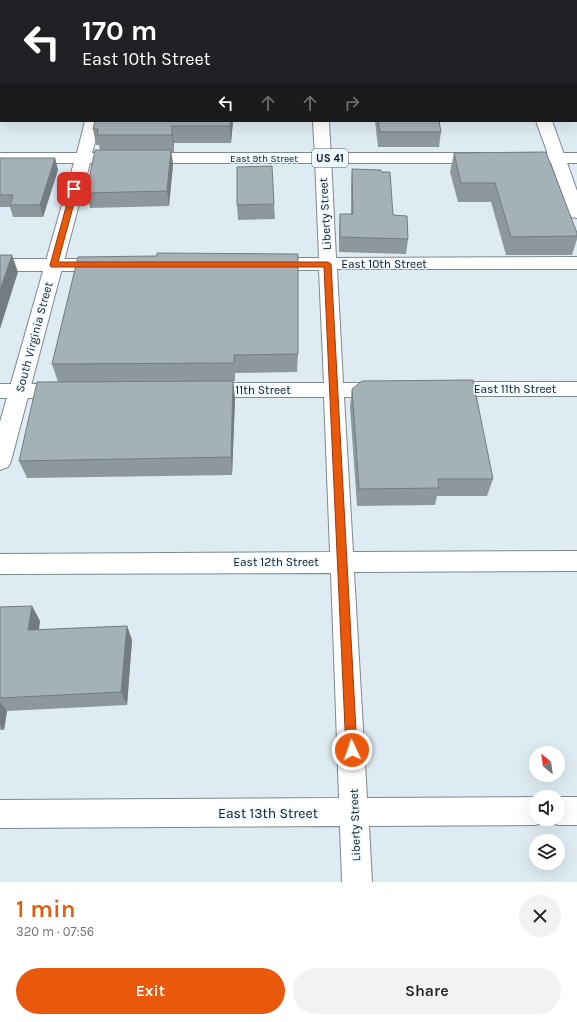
<!DOCTYPE html>
<meta charset="utf-8">
<style>
body{margin:0;font-family:Karla,sans-serif;background:#f2f2f2;color:#222;height:100vh;display:flex;flex-direction:column;font-size:15px;white-space:nowrap}
*{box-sizing:border-box;margin:0}
p{font-size:13px;color:#767676}
.icon{flex:none;width:22px;height:22px;fill:none;stroke:currentColor;stroke-width:2;stroke-linecap:round;stroke-linejoin:round}
.map{position:relative;height:882px;overflow:hidden}
.details{display:flex;flex-direction:column;background:#fff;flex:1}
.details>*{flex:none}
.hud{position:absolute;left:0px;top:0px;width:577px;height:122px;box-shadow:0 4px 16px #0002;background:#202124;color:#fff;overflow:hidden}
.needle{width:26px;rotate:331deg}
.tools{position:absolute;left:529px;top:746px;display:grid;gap:8px}
.tools a{display:grid;place-items:center;width:36px;height:36px;border-radius:50%;background:#fff;box-shadow:0 4px 16px #0002;font-size:20px}
.pin{position:absolute;display:grid;place-items:center;width:34px;height:34px;color:#fff;margin:-17px;border-radius:8px;box-shadow:0 2px 6px #0006}
.me{position:absolute;width:44px;margin:-22px;rotate:357deg;stroke-linejoin:round;filter:drop-shadow(0 0 3px #0008)}
.turn{display:flex;align-items:center;gap:14px;height:84px;padding:0 16px;font-size:18px}
.turn .icon{width:52px;height:52px;stroke-width:2.5}
.turn b{display:block;font-size:28px;line-height:34px}
.lanes{display:flex;align-items:center;height:38px;padding:0 16px;background:#0003;justify-content:center;gap:20px;direction:ltr}
.lanes .off{opacity:.35}
.round{display:grid;place-items:center;flex:none;width:42px;height:42px;border-radius:21px;background:#f2f2f2}
.headline{display:flex;align-items:center;justify-content:space-between;height:68px;padding:0 16px}
h1{font-size:24px;font-weight:600;line-height:30px;color:#ea580c}
.button{display:flex;gap:8px;margin-top:auto;padding:8px 16px}
.button a{flex:1;height:46px;border-radius:24px;background:#ea580c;color:#fff;font-size:16px;font-weight:600;line-height:46px;text-align:center}
.button a+a{background:#f2f2f2;color:#222}
.map>svg:first-child{display:block}
.lines{fill:none;stroke-linecap:round;stroke-linejoin:round}
.street-casing{stroke:#7d898f;stroke-width:2}
.secondary-casing{stroke:#7d898f;stroke-width:2}
.primary-casing{stroke:#7d898f;stroke-width:2}
.street{fill:#fff;fill-rule:evenodd}
.secondary{fill:#fff;fill-rule:evenodd}
.primary{fill:#fff;fill-rule:evenodd}
.wall{fill:#8d989d}
.shaded-wall{fill:#737c80}
.building{fill:#a4b1b7;stroke:#737c80}
.route{fill:#ea580c;stroke:#983908}
.labels{text-anchor:middle;stroke-width:3;stroke-linejoin:round;paint-order:stroke}
.far-street-label{font-size:10px;fill:#161a1d;stroke:#ebf8ff}
.shield{fill:#ebf8ff;stroke:#565d61;stroke-width:1}
.shield-label{font-size:11px;font-weight:bold;fill:#161a1d}
.street-label{font-size:12px;fill:#161a1d;stroke:#ebf8ff}
.near-street-label{font-size:14px;fill:#161a1d;stroke:#ebf8ff}
</style>
<div class="map">
<svg width="577" height="882" viewBox="0 0 577 882">
<rect width="100%" height="100%" fill="#deebf2"/>
<g class="lines">
<g class="street-casing">
<path id="street" d="M576,9H577V17H576Z
M576,70H577V78H576Z
M557,152L562,154L565,157L577,191V218L571,217L569,213L549,157L552,154Z
M323,153L328,155L331,158L336,258L577,257V269H337L343,383H380L387,385L390,390L387,395L380,397H344L353,552L577,551V571L354,572L367,798L536,797V819H547L546,821L536,825L369,826L372,882H342L340,826L0,828V800L339,798L331,573L0,574V554L330,552L324,397H206L199,395L196,390L199,385L206,383H324L319,270H269L263,268L260,264L263,260L269,258H319L315,158L318,155Z
M0,259H103L109,261L112,265L109,269L103,271H0Z
M448,382H577V396H448L441,394L438,389L441,384Z
M0,384H64L71,386L74,391L71,396L64,398H0Z
M557,797H577V825H558L548,821L547,819H558Z"/>
</g>
<g class="secondary-casing">
<path id="secondary" d="M309,0H321V1H309Z
M494,0H506V1H494Z
M313,121H329L331,158L329,161L323,163L317,161L315,158Z
M536,121H552L565,157L563,160L557,162L551,160L549,157Z
M83,154L89,156L91,159L11,461L8,467L0,470V422L75,159L77,156Z"/>
</g>
<g class="primary-casing">
<path id="primary" d="M119,0H132L119,1Z
M85,121H101L92,153H483L489,155L491,158L489,161L483,163H0V153H77Z
M519,153H577V163H519L513,161L511,158L513,155Z"/>
</g>
<use href="#street" class="street"/>
<use href="#secondary" class="secondary"/>
<use href="#primary" class="primary"/>
</g>
<path class="wall" d="M0,0L1,1V59L0,61Z
M519,0H577V2H576V1H520Z
M233,121L231,143H174V152H171L173,164L169,206L90,208L86,193L100,150L99,145H96L93,129Z
M375,121H439L441,132L439,147H378Z
M454,153L577,233V239L572,255H506L491,202H458L450,172Z
M0,158H55L58,170L43,217H13L10,207H0Z
M352,169L381,172L393,215L408,239L406,254L339,252V229L340,214H351V184Z
M274,204L275,219L238,220L237,205Z
M78,257L298,354L297,372L235,373V381H233L235,399L232,475L27,478L19,461L58,382L52,364Z
M352,389L493,479L487,496H437L435,505L357,506L350,407Z
M32,606L40,621L39,630L127,626L132,640L127,705L7,711L4,730H0V607Z"/>
<path class="shaded-wall" d="M3,0H11L10,1H2Z
M0,49L1,52V59L0,61Z
M231,121H233L231,143L230,126Z
M172,126L174,143V152L172,135Z
M171,150L173,164L169,206L167,191Z
M55,158L58,170L43,217L40,205Z
M12,255L18,272L0,329V290Z
M233,381L235,399L232,475L231,457Z
M32,606L40,621L36,645L28,630Z
M127,626L132,640L127,705L121,692Z
M0,702L7,711L4,730L0,725Z"/>
<path class="building" d="M0,0H3L2,1H1V4L0,6Z
M0,8H1V45H0Z
M95,121H231L230,126H172V135H97L98,129H93Z
M378,121H439L441,132H380Z
M95,150H171L167,191L86,193Z
M546,152L577,233V236L511,237L495,183H461L454,153Z
M0,158H55L40,205H10L13,195H0Z
M272,166L274,204L237,205V167Z
M352,169L381,170V172H390L393,215L407,216L408,239L340,237V214H353Z
M157,253L298,254V354L234,355V363L52,364L78,257L157,256Z
M0,255H12L0,290Z
M473,380L493,479H438L439,488L359,489L352,389L362,381Z
M233,381L231,457L19,461L37,382Z
M32,606L28,630L127,626L121,692L0,698V607Z"/>
<path class="route" d="M74,187L78,189L58,262H328L331,264L357,750L356,754L352,756L347,754L346,750L324,267H51L50,265L71,189Z"/>
<g class="labels">
<g class="far-street-label">
<text x="264" y="162">East 9th Street</text>
</g>
<rect class="shield" x="312" y="149" width="36" height="18" rx="3"/>
<g class="shield-label">
<text x="330" y="162">US 41</text>
</g>
<g class="street-label">
<text transform="translate(325 214) rotate(-93)" y="4">Liberty Street</text>
<text x="384" y="268">East 10th Street</text>
<text transform="translate(34 337) rotate(-75)" y="4">South Virginia Street</text>
<text x="515" y="393">East 11th Street</text>
<text x="263" y="394">11th Street</text>
<text x="276" y="566">East 12th Street</text>
<text transform="translate(355 825) rotate(-92)" y="4">Liberty Street</text>
</g>
<g class="near-street-label">
<text x="268" y="818">East 13th Street</text>
</g>
</g>
</svg>
<div class="tools">
<a><svg class="needle" viewBox="-14 -14 28 28"><path d="M0-13l5 13h-10z" fill="#e53935"/><path d="M0 13l5-13h-10z" fill="#767676"/></svg></a>
<a><svg class="icon" aria-label="sound" viewBox="0 0 24 24"><path d="M4 9h4l5-4v14l-5-4H4zM17 9q2 3 0 6"/></svg></a>
<a><svg class="icon" aria-label="layers" viewBox="0 0 24 24"><path d="M12 4l9 5-9 5-9-5zM3 14l9 5 9-5"/></svg></a>
</div>
<div class="pin" style="left:74px;top:189px;background:#d93025"><svg class="icon" aria-label="arrive" viewBox="0 0 24 24"><path d="M6 21V4h12l-3 4 3 4H6"/></svg></div>
<svg class="me" style="left:352px;top:750px" viewBox="-20 -20 40 40"><circle r="17" fill="#ea580c" stroke="#fff" stroke-width="3"/><path d="M0-11L8 9 0 5-8 9z" fill="#fff"/></svg>
<div class="hud">
<div class="turn"><svg class="icon" aria-label="left" viewBox="0 0 24 24"><path d="M17 20v-9H6M10 6l-5 5 5 5"/></svg><div><b>170 m</b>East 10th Street</div></div>
<div class="lanes"><svg class="icon" aria-label="left" viewBox="0 0 24 24"><path d="M17 20v-9H6M10 6l-5 5 5 5"/></svg><svg class="icon off" aria-label="ahead" viewBox="0 0 24 24"><path d="M12 20V5M6 11l6-6 6 6"/></svg><svg class="icon off" aria-label="ahead" viewBox="0 0 24 24"><path d="M12 20V5M6 11l6-6 6 6"/></svg><svg class="icon off" aria-label="right" viewBox="0 0 24 24"><path d="M7 20v-9h11M14 6l5 5-5 5"/></svg></div>
</div>
</div>
<section class="details">
<div class="headline"><div><h1>1 min</h1><p>320 m · 07:56</p></div><a class="round"><svg class="icon" aria-label="close" viewBox="0 0 24 24"><path d="M6 6l12 12M18 6L6 18"/></svg></a></div>
<div class="button"><a>Exit</a><a>Share</a></div>
</section>
